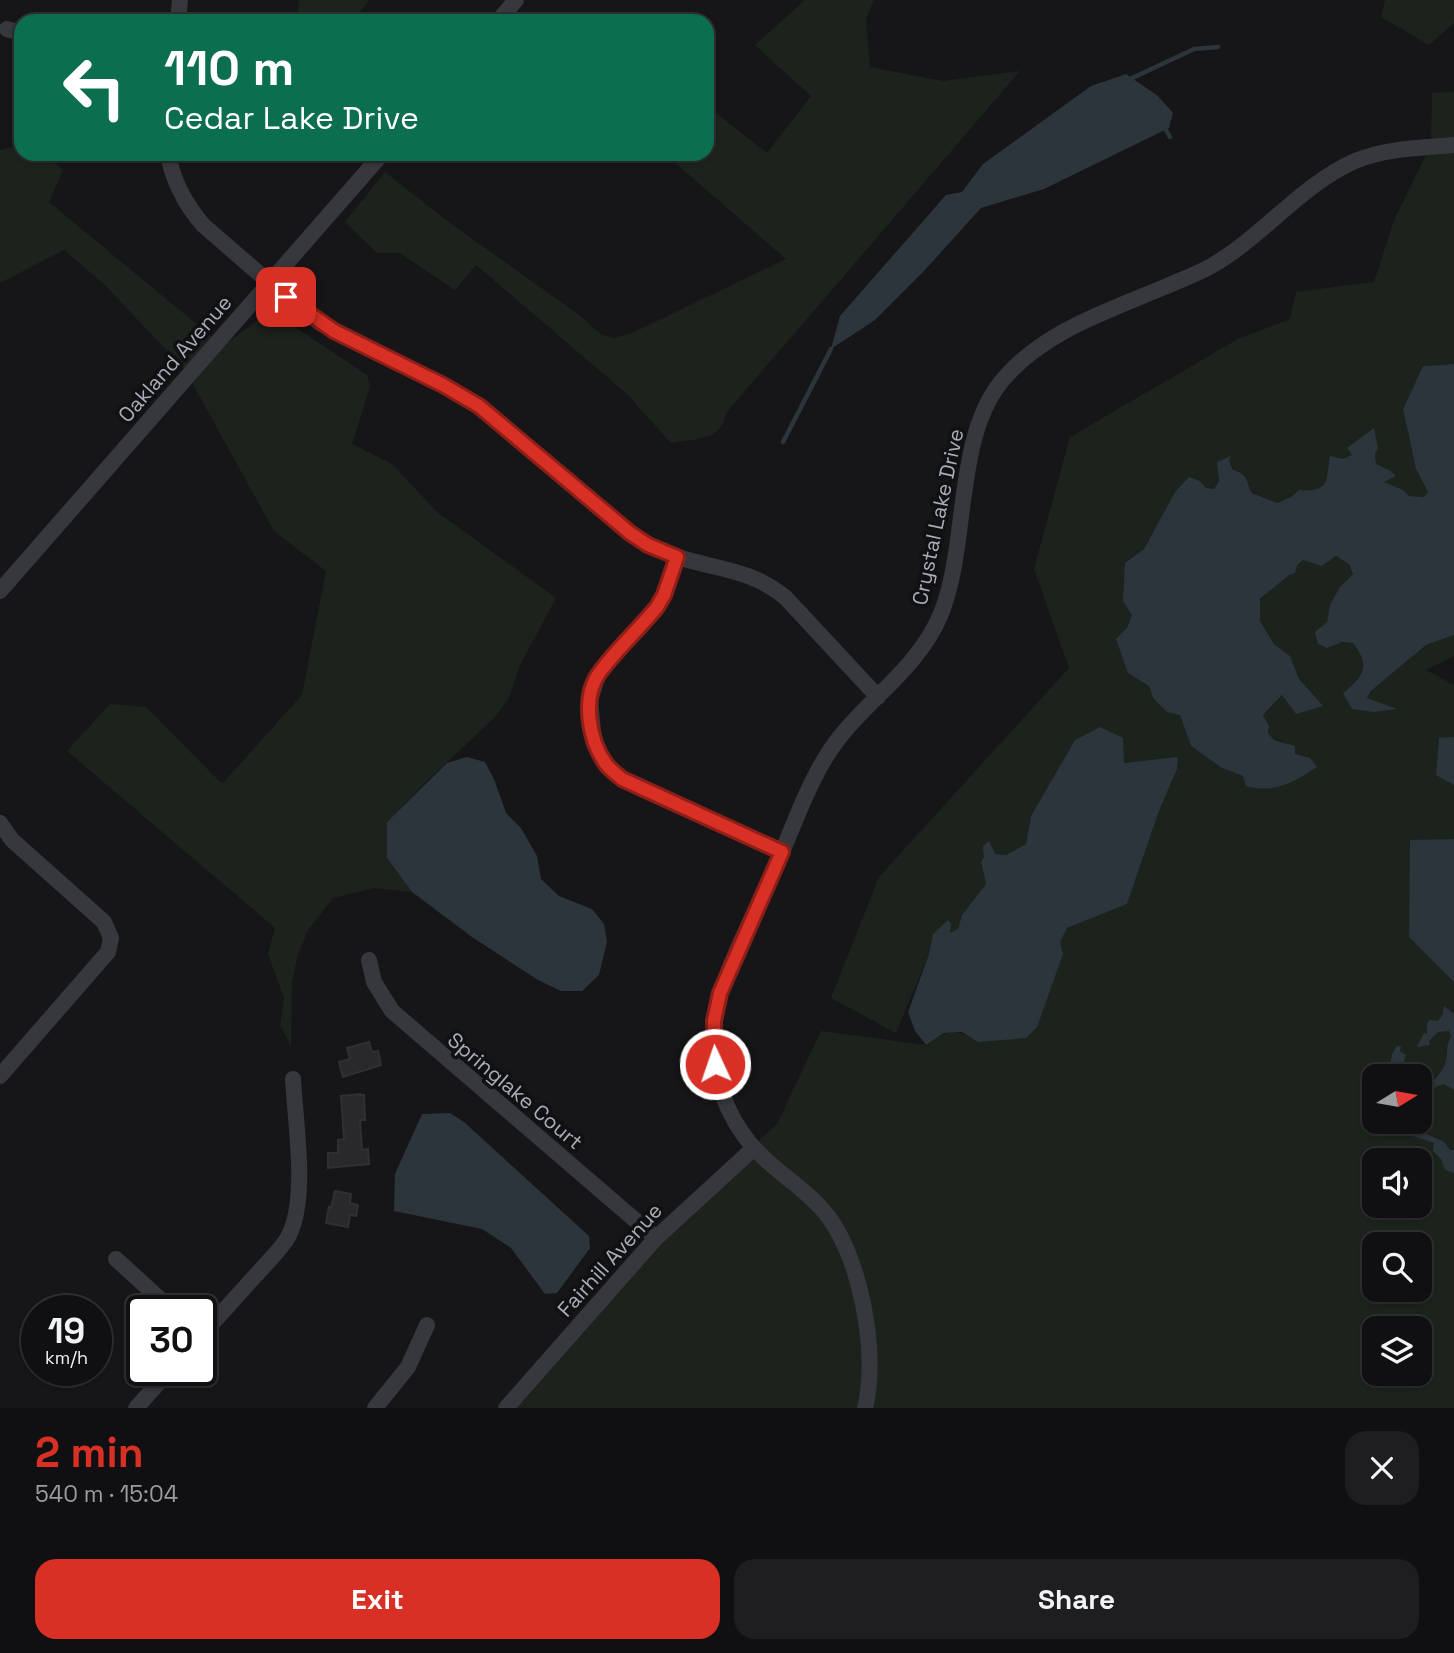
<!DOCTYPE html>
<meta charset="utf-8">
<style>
body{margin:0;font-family:"Space Grotesk",sans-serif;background:#1e1e20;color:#f1f3f6;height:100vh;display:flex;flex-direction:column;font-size:26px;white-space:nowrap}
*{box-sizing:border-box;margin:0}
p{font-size:23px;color:#9c9d9f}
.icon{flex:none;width:38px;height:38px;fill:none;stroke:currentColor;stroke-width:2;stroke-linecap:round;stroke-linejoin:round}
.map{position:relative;height:1408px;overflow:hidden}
.side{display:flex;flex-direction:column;background:#101012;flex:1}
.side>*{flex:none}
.banner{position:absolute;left:14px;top:14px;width:700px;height:147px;border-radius:21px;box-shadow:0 2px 5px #0004,0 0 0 2px #303032;background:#0b6e4f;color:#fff;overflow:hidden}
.needle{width:46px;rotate:79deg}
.fabs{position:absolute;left:1362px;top:1064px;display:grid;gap:14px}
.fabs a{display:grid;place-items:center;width:70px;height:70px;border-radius:14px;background:#101012;box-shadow:0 2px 5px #0004,0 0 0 2px #303032;font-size:35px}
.speed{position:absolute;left:21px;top:1295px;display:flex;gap:14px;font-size:35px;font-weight:700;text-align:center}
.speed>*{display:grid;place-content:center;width:91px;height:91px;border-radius:50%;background:#101012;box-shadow:0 2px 5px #0004,0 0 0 2px #303032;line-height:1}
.speed small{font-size:18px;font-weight:400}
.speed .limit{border:4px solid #111;border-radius:10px;background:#fff;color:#111}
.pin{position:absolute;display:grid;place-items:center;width:60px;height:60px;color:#fff;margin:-30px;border-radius:14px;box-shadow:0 4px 10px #0006}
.me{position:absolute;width:77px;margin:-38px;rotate:357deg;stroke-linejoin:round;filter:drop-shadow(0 0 5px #0008)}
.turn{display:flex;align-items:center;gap:24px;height:147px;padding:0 35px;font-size:32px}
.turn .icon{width:91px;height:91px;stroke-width:2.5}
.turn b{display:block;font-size:49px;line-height:60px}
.round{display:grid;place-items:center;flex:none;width:74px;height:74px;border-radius:21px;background:#1e1e20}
.head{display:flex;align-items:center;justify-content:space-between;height:119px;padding:0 35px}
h1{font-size:42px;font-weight:800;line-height:52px;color:#d93025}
.primary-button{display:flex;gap:14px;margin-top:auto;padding:14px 35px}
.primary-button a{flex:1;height:80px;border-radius:21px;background:#d93025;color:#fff;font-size:28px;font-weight:800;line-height:80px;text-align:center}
.primary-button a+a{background:#1e1e20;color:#f1f3f6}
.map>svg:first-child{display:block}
.green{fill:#1c231d;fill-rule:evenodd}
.water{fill:#2c353c}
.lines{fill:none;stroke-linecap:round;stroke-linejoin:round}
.stream{stroke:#2c353c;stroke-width:4.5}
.building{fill:#29292c;stroke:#303034;stroke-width:2}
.minor{stroke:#37383d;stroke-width:16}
.route-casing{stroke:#8d1f18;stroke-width:18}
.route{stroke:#d93025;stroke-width:12}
.labels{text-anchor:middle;stroke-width:7;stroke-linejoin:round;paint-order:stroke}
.street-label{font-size:21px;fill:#a8adb8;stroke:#111113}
</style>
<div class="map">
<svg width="1454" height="1408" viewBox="0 0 1454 1408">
<rect width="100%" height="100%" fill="#161618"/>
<path class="green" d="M299,0H369L353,21H297Z
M805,0H874L866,19L870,67L943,81L1020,71L726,413C722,442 695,438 671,443L627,394L476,265L455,290L400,253H377L345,222L385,172L446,220L578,314L602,335L614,338L630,334L786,259L665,154H707V106L767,153L811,96L755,45Z
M1385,0H1454V23L1429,45L1381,17Z
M1454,92V364L1423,366L1403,409L1416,469L1428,492L1424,497L1409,496C1402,488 1392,488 1383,482L1396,476L1391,471L1376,464L1375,454L1347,448L1352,455L1328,468C1328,489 1318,492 1299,490L1291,497L1277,503C1270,500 1261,497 1254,493C1249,490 1232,468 1229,461L1218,462L1219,481L1214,489L1205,488L1200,481L1175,492L1144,549L1125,563V580L1132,615L1127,628L1128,673L1149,686L1153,698L1180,715L1191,746L1222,768L1243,776L1295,754L1282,741L1274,740L1268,733L1269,726L1263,715L1299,679L1290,656L1274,644L1260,621V600L1304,560L1322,566L1336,556L1349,564L1353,574C1348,581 1342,585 1337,591C1326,609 1327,627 1327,647L1342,642L1353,643C1370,667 1363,676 1343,693L1395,708L1366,699L1371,691L1426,645L1454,635V656L1426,670L1454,685V737L1439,739L1436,774L1454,785V839L1410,841L1409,937L1454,982V1408H499L630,1259L777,1124L821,1031L926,1045C948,1030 955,1027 979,1042L1060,942L1067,928L1127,904L1159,811L1177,769L1178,758L1124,763L1100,727L1075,740L1031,816L1026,844L1006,855L995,854L984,857L981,862L986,884L962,915L958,929L952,934H933L929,954L896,1033L831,998L879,877L1069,668L1034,569L1070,437L1238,339L1290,319L1296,292L1374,282L1394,220L1431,145L1432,93ZM1374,1076H1419V1122H1374ZM1374,1160H1419V1206H1374ZM1374,1244H1419V1290H1374ZM1374,1328H1419V1374H1374Z
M21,145V154H44L63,170L49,202L223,346L266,314L277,315L367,375L370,387L352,444L392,464L437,512L556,598L520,665L509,698L494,718L425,783L387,822V858L412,892L374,888L333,898L308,930L298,954L292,982L291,1046L280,1025L284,998L268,954L275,928L67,751L110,704L146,707L222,784L302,695L326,571L274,531L185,370L105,285L64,250L0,283V150Z"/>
<path class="water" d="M1126,74L1158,96L1173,113L1169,128L1044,189L981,208L924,271L875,320L831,349L840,316L946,195L962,192L983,164L1091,86Z
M1454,364V635L1426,645L1371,691L1367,698L1397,709L1374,712L1352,709L1343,693C1363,676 1371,667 1353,643L1342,642L1327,648L1318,644L1315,632L1327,622L1330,605L1339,588L1353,574L1349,564L1336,556L1322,566L1303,560L1297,566L1295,573L1289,575L1260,599V621L1274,644L1290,656L1299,679L1323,706L1296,714L1282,695L1263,715L1269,726L1268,733L1274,740L1295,746V754L1310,758L1317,767C1294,782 1274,794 1246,786L1243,776L1222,768L1191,746L1180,715L1167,712L1153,698L1149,686L1128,673L1116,639L1127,628L1132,615L1123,601L1125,563L1144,549L1175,492L1189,477L1200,481L1206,488L1214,489L1219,481L1217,462L1231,456L1229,461L1233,470C1249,475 1245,480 1252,493L1277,503L1291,497L1299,490C1330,493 1326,480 1330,456L1343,459L1352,455L1347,448L1374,428L1378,448L1375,454L1376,464L1391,471L1396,476L1384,482L1403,490L1409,496L1424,497L1428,492L1416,469L1403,409L1423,366Z
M1100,727L1123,738L1124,763L1178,757L1177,769L1159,811L1127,904L1067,928L1060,942L1063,954L1037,1027L1026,1038L978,1042L962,1032L944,1033L926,1045L915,1031L908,1012L929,954L933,934L948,920L951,924L950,933L958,929L962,915L986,884L981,862L984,857L983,846L989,841L995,854L1006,855L1026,844L1031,816L1075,740Z
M1454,737V785L1436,775L1439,738Z
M467,757L485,762L494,779L506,813L521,828L537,856L541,879L559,896L592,909L604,924L607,942L599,975L582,991H561L538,980L472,937L412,892L387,858V822L447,763Z
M1454,839V982L1409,937L1410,840Z
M1444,1006L1454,1014V1090L1443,1084L1427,1091L1426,1096L1421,1101L1419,1076H1392L1389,1074L1392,1054L1397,1046H1401L1400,1051L1406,1055L1402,1067L1412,1070L1416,1068L1414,1070L1422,1073L1427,1084L1432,1083C1436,1077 1443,1071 1445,1064C1449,1054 1445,1046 1451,1036L1449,1031L1438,1032L1429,1041L1430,1045L1417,1047L1424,1033L1427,1034V1023L1430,1020L1438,1021L1443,1014Z
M450,1113L464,1122L589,1236L590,1248L557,1293L545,1294L511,1248L482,1229L394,1211L395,1174L422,1114Z
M1418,1130L1444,1142L1450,1150H1454V1173L1445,1170L1441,1159L1433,1151L1434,1143L1413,1136V1133Z"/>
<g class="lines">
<path class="stream" d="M1128,80L1194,49L1218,47
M1166,130L1170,137
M783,442L831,349"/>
</g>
<path class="building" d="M369,1042L372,1052L378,1051L381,1065L343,1077L339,1062L350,1059L347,1048Z
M360,1094V1095H364L365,1120H360L362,1150L368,1149L369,1164L328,1168V1153H338V1140L344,1139L341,1096Z
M335,1191L351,1194L350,1203L358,1205L356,1216L350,1215L348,1227L326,1223L329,1207L331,1208Z"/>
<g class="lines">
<path class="minor" d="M178,21L180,0
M498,21L516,0
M7,29L21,33
M168,154C173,182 185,204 203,225L270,283L320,323L443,385L479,406L630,533C645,543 661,552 678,557C719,570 750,569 785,597L878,697
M677,557L664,595L657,607L598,674L590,701L594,740L606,766L622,778L782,852
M0,591L382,154
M0,823L12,840L104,922L111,938L108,952L0,1076
M369,960L374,982L392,1011L656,1238
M116,1259L173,1311
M201,1336C219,1316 237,1296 255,1276C266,1264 278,1252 287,1239C309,1202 295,1121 293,1079
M136,1408L170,1370
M375,1408L408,1367L427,1325
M506,1408L656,1238L754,1148
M865,1408C879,1354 860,1250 822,1209C805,1190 783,1176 765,1159C734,1131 715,1089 713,1048C712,1030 714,1014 719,998C733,953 757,909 776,866C795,824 810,775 839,738C872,696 918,667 940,616C969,548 954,440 1001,382C1041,332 1110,310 1167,286C1182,279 1198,274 1213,265C1263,236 1301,185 1355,161C1386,148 1421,148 1454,145"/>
</g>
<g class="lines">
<g class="route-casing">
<path id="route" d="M286,297L334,331L443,385L479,406L630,533L648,545L677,557L664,595L657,607C639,629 617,649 600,672C581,697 589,741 606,764C610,770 617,774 622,779L782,852L720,993L714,1021L715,1064"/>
</g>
<use href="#route" class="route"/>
</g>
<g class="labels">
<g class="street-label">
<text transform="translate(175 359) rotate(-49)" y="7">Oakland Avenue</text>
<text transform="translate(938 517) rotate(-78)" y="7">Crystal Lake Drive</text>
<text transform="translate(515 1091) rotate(40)" y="7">Springlake Court</text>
<text transform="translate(610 1260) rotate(-48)" y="7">Fairhill Avenue</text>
</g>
</g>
</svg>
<div class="fabs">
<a><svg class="needle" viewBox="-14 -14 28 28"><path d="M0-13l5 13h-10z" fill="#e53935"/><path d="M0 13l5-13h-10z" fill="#9c9d9f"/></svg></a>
<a><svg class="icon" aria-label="sound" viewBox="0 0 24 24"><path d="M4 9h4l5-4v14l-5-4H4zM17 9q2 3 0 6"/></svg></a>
<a><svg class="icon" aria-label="search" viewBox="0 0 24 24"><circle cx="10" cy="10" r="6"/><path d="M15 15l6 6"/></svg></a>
<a><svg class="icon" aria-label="layers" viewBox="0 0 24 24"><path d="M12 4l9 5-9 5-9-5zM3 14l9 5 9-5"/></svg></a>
</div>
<div class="speed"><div>19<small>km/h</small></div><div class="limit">30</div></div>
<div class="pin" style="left:286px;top:297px;background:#d93025"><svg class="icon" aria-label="arrive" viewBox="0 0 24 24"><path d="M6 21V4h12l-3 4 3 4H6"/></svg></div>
<svg class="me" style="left:715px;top:1064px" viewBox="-20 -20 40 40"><circle r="17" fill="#d93025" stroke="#fff" stroke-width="3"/><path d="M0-11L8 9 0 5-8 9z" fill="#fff"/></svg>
<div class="banner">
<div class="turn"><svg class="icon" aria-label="left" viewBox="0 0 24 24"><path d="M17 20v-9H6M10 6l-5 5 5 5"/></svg><div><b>110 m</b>Cedar Lake Drive</div></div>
</div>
</div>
<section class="side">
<div class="head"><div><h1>2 min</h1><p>540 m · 15:04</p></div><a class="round"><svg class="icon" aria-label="close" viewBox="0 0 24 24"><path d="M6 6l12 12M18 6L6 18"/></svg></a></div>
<div class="primary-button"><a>Exit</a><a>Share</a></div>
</section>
